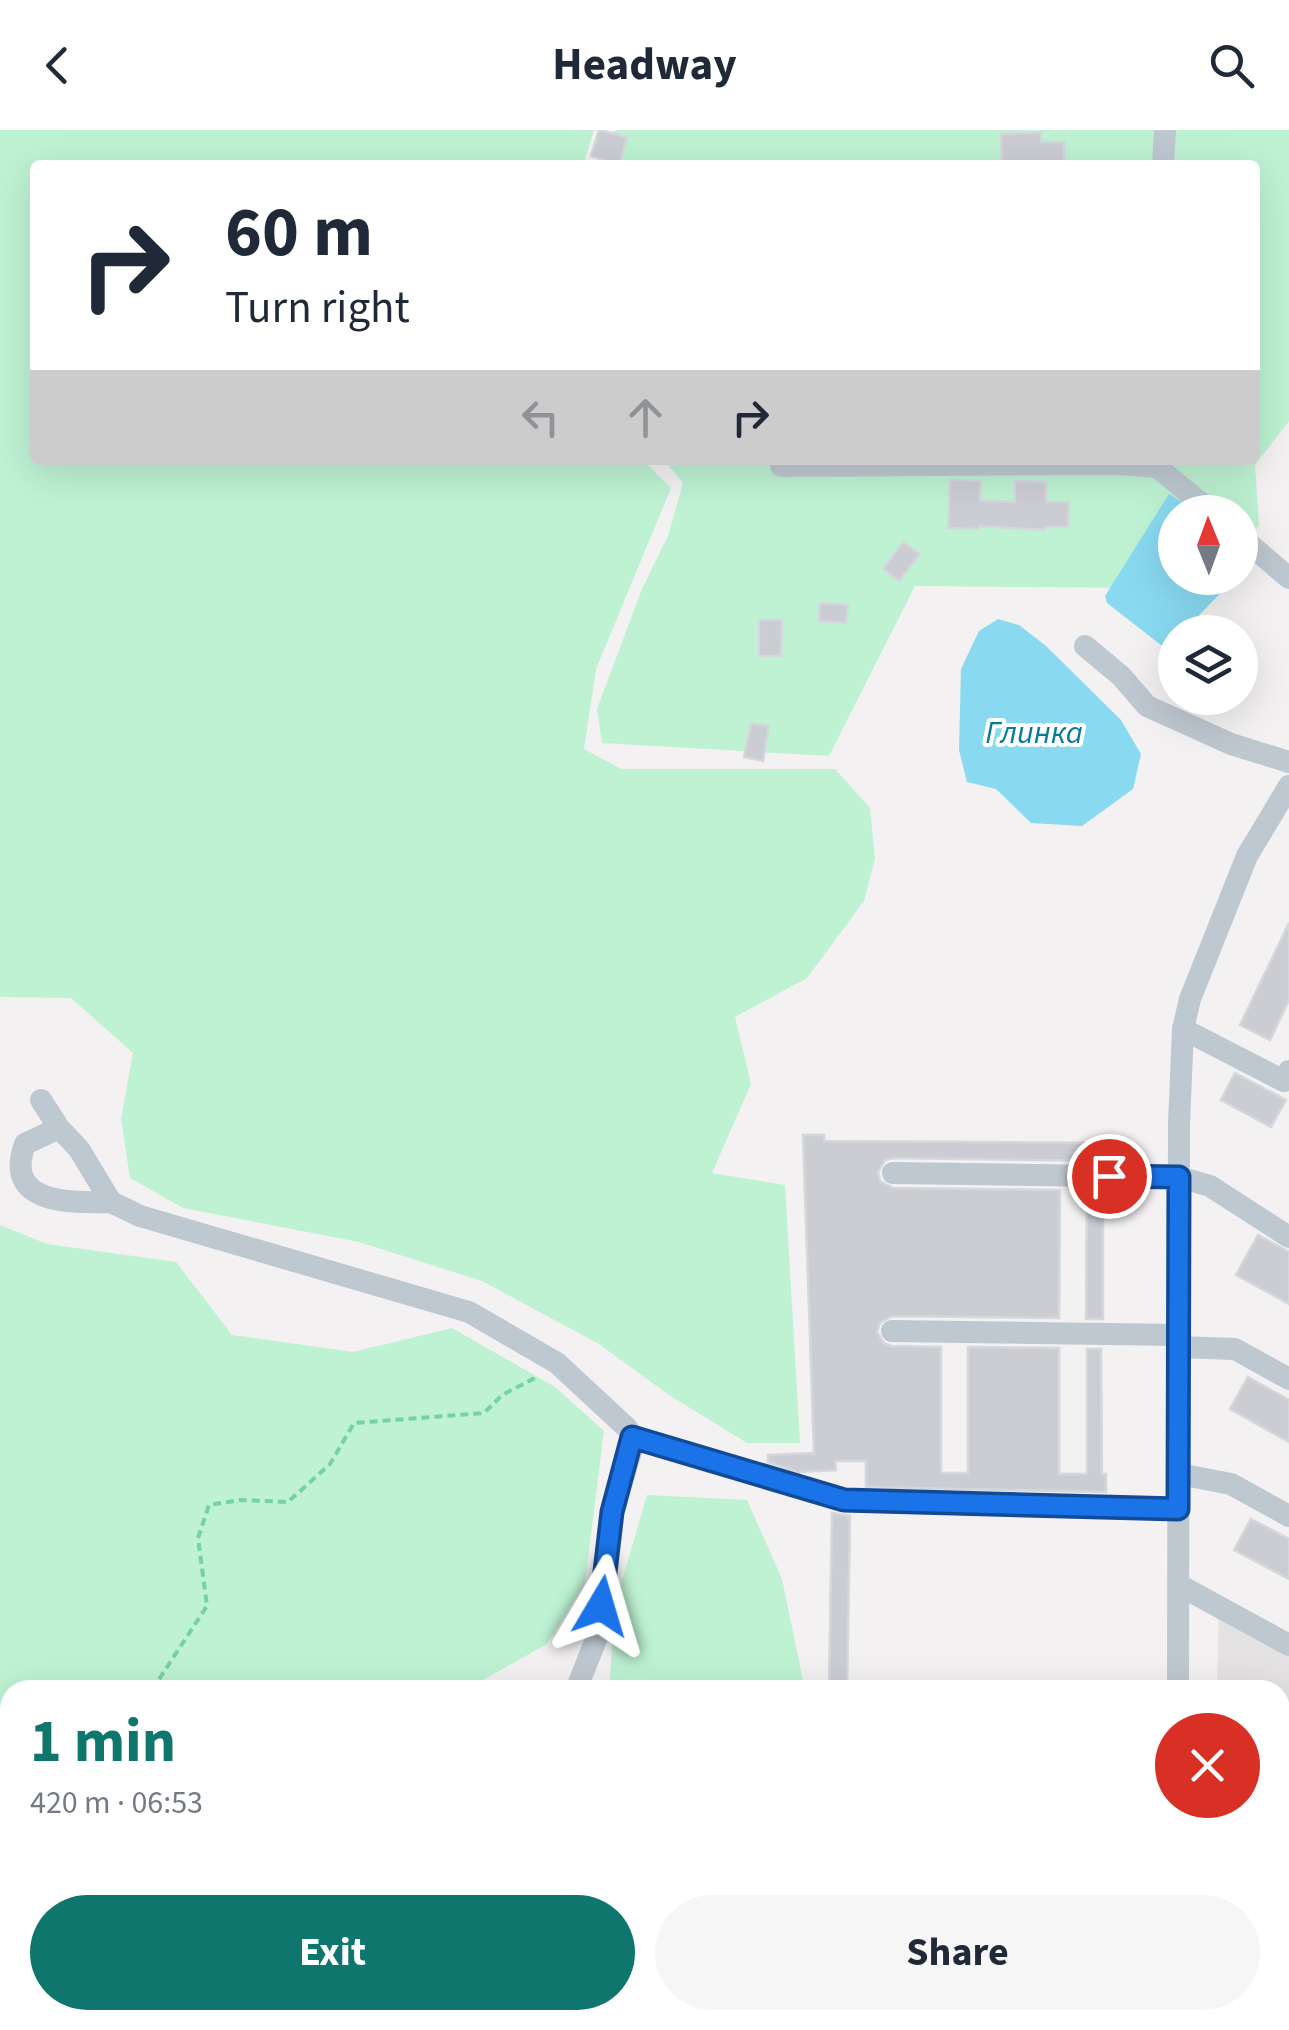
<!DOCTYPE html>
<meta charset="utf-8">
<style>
body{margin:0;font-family:"Source Sans 3",sans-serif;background:#f6f6f7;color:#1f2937;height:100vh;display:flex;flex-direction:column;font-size:38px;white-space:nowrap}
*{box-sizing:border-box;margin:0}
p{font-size:32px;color:#747a83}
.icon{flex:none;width:55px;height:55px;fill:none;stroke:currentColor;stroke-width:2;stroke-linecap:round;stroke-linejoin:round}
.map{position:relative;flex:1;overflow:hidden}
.details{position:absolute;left:0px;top:1550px;width:1290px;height:350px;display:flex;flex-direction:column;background:#fff;border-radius:30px 30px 0 0;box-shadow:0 10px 40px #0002}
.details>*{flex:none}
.guide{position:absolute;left:30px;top:30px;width:1230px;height:305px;border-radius:10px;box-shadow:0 10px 40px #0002;background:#fff;color:#1f2937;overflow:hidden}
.needle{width:65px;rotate:359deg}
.controls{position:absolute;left:1158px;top:365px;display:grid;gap:20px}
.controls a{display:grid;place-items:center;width:100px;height:100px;border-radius:50%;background:#fff;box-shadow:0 10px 40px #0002;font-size:50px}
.pin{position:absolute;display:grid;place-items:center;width:85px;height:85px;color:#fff;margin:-42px;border:5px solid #fff;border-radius:50%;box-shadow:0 2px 10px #0007}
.me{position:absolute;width:110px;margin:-55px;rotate:7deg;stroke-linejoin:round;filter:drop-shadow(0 0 8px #0008)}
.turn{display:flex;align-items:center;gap:35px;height:210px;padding:0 30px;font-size:45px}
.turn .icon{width:130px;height:130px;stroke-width:2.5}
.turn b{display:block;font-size:70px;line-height:85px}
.lanes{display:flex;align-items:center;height:95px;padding:0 30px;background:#0003;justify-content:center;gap:50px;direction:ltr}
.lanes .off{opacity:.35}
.round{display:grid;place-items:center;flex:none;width:105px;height:105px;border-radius:52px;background:#f6f6f7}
.head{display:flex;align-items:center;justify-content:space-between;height:170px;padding:0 30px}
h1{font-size:60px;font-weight:700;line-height:75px;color:#0f766e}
.action{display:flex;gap:20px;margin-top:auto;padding:20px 30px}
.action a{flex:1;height:115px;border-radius:60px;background:#0f766e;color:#fff;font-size:40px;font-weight:700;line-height:115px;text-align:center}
.action a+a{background:#f6f6f7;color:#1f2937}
header{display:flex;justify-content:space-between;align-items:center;height:130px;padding:0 30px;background:#fff;font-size:45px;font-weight:700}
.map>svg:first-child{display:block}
.education{fill:#e4e2e3}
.green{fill:#bef2d3}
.water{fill:#89daf1}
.building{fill:#cbcdd3;stroke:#d4d7dc;stroke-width:2.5}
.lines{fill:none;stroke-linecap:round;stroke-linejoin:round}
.path{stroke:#74d2a5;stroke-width:4;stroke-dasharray:8 5;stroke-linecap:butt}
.minor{stroke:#bec8d0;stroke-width:22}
.route-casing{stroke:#114b97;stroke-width:25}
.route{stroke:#1a73e8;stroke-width:18}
.labels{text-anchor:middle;stroke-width:8;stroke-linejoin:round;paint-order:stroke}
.water-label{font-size:32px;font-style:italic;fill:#077b9c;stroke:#fff}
</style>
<header><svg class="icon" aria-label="back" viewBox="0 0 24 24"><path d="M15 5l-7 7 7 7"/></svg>Headway<svg class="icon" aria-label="search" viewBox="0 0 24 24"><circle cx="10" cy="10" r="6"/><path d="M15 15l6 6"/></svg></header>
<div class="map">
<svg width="1289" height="1900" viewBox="0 0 1289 1900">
<rect width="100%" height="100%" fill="#f3f1f1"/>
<path class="education" d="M1219,1470L1289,1506V1900H1254L1232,1890H1280V1560H1217Z"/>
<path class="green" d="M0,0H594L583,35H35V330H643L671,358L596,539L584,619L621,639H835L870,678L875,729L864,771L807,848L735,887L751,954L712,1043L785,1055L800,1313H747L669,1265L599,1214L482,1151L359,1112L183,1078L130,1048L121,989L133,923L71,868L0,867Z
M615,0H1289V291L1255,335L1259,395L1240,421V382H1175V448L1137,458L915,456L829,626L602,613L597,579L642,459L668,406L683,353L664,330H1255V35H604Z
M0,1095L47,1114L176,1132L232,1205L353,1222L452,1198L555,1257L604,1301L585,1453L547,1514L465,1560H10V1890H137L84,1900H0Z
M647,1365L747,1370L782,1449L805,1560H609L615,1475Z
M1280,1639H1289V1791H1280Z
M430,1890H909L910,1900H429Z"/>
<path class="water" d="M1169,364L1197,382H1175V448H1235L1183,502H1175L1174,513L1161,515L1107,473L1105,466Z
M998,489L1019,495L1046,516L1121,590L1141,624L1133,659L1082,696L1031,693L996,659L967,652L959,620L961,539L979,501Z"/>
<path class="building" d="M599,0L627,7L619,35L591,26Z
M1041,2V12H1064V35H1002L1001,4Z
M950,350L981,351L980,371L1015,372V351L1046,352V372H1069L1068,397H1045L1044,400L979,396V399L948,398Z
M903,412L920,424L899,451L883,439Z
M820,473L848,475L846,493L819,491Z
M759,490H782L781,526H759Z
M751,593L769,596L763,631L744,627Z
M1289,793V870L1270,910L1240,895Z
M1235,943L1286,970L1271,997L1221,970Z
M803,1005H824V1011L1115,1013V1031L893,1028L885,1030L878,1042L880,1051L893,1058L1060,1060L1059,1188L892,1186L880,1193L877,1202L884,1213L891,1216L941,1217V1343H968V1217L1059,1218V1344H1087V1219H1101L1102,1344H1106V1362L866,1357V1331H835L836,1340L798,1342L768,1332V1325L814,1323Z
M1087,1061H1103V1189H1086Z
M1258,1105L1289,1122V1174L1236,1145Z
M1248,1247L1289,1270V1312L1230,1279Z
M832,1383L850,1386L847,1560H829Z
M1251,1389L1289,1409V1449L1234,1420Z"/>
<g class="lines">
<path class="path" d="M152,1560L207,1476L198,1408L209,1375L240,1370L288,1372L330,1334L354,1293L484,1283L502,1265L533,1249L536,1243
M0,1743L10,1736"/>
<path class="minor" d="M1163,35L1165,0
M1156,330L1157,337L1212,382
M781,336L1117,334L1157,337
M1240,406L1289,448
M1085,516L1121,546L1147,576L1231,614L1289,632
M1183,899L1284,951L1289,941
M41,970L59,998L79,1019L111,1072L140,1086L469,1182L557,1233L627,1298L633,1307L632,1318L613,1381L597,1507L576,1560
M59,998L25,1014C3,1074 69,1073 111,1072
M893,1043L1179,1047L1210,1056L1289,1107
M892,1201L1179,1205
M1179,1217L1235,1219L1289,1249
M633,1307L844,1371L1179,1379
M1179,1344L1231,1354L1289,1386
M1179,1455L1289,1515
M1178,1560L1179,994L1183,899L1190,869L1247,726L1289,656
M390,1900L392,1890
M1177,1900V1890"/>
</g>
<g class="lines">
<g class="route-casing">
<path id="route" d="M601,1476L612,1382L632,1307L844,1370L1178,1379L1179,1047L1109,1046"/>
</g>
<use href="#route" class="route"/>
</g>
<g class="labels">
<g class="water-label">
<text x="1034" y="613">Глинка</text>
</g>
</g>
</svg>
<div class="controls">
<a><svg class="needle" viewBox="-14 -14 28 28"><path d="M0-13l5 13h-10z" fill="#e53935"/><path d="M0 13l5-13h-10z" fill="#747a83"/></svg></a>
<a><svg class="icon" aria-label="layers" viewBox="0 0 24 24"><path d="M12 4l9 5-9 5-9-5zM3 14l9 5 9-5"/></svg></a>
</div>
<div class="pin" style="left:1109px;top:1046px;background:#d93025"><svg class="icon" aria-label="arrive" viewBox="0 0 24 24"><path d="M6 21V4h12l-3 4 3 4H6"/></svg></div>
<svg class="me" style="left:601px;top:1476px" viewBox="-20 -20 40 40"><path d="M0-17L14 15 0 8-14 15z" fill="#1a73e8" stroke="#fff" stroke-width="4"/></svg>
<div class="guide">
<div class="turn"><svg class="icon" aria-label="right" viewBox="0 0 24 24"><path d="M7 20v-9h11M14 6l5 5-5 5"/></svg><div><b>60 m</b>Turn right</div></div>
<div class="lanes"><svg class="icon off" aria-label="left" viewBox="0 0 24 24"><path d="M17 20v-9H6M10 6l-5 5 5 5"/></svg><svg class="icon off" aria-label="ahead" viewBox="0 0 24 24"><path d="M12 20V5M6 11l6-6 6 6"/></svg><svg class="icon" aria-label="right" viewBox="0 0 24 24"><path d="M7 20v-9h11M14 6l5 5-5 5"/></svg></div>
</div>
<section class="details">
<div class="head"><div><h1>1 min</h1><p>420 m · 06:53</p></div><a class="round" style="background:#d93025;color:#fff"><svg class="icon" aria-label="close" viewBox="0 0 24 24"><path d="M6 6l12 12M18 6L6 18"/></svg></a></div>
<div class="action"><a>Exit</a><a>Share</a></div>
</section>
</div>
